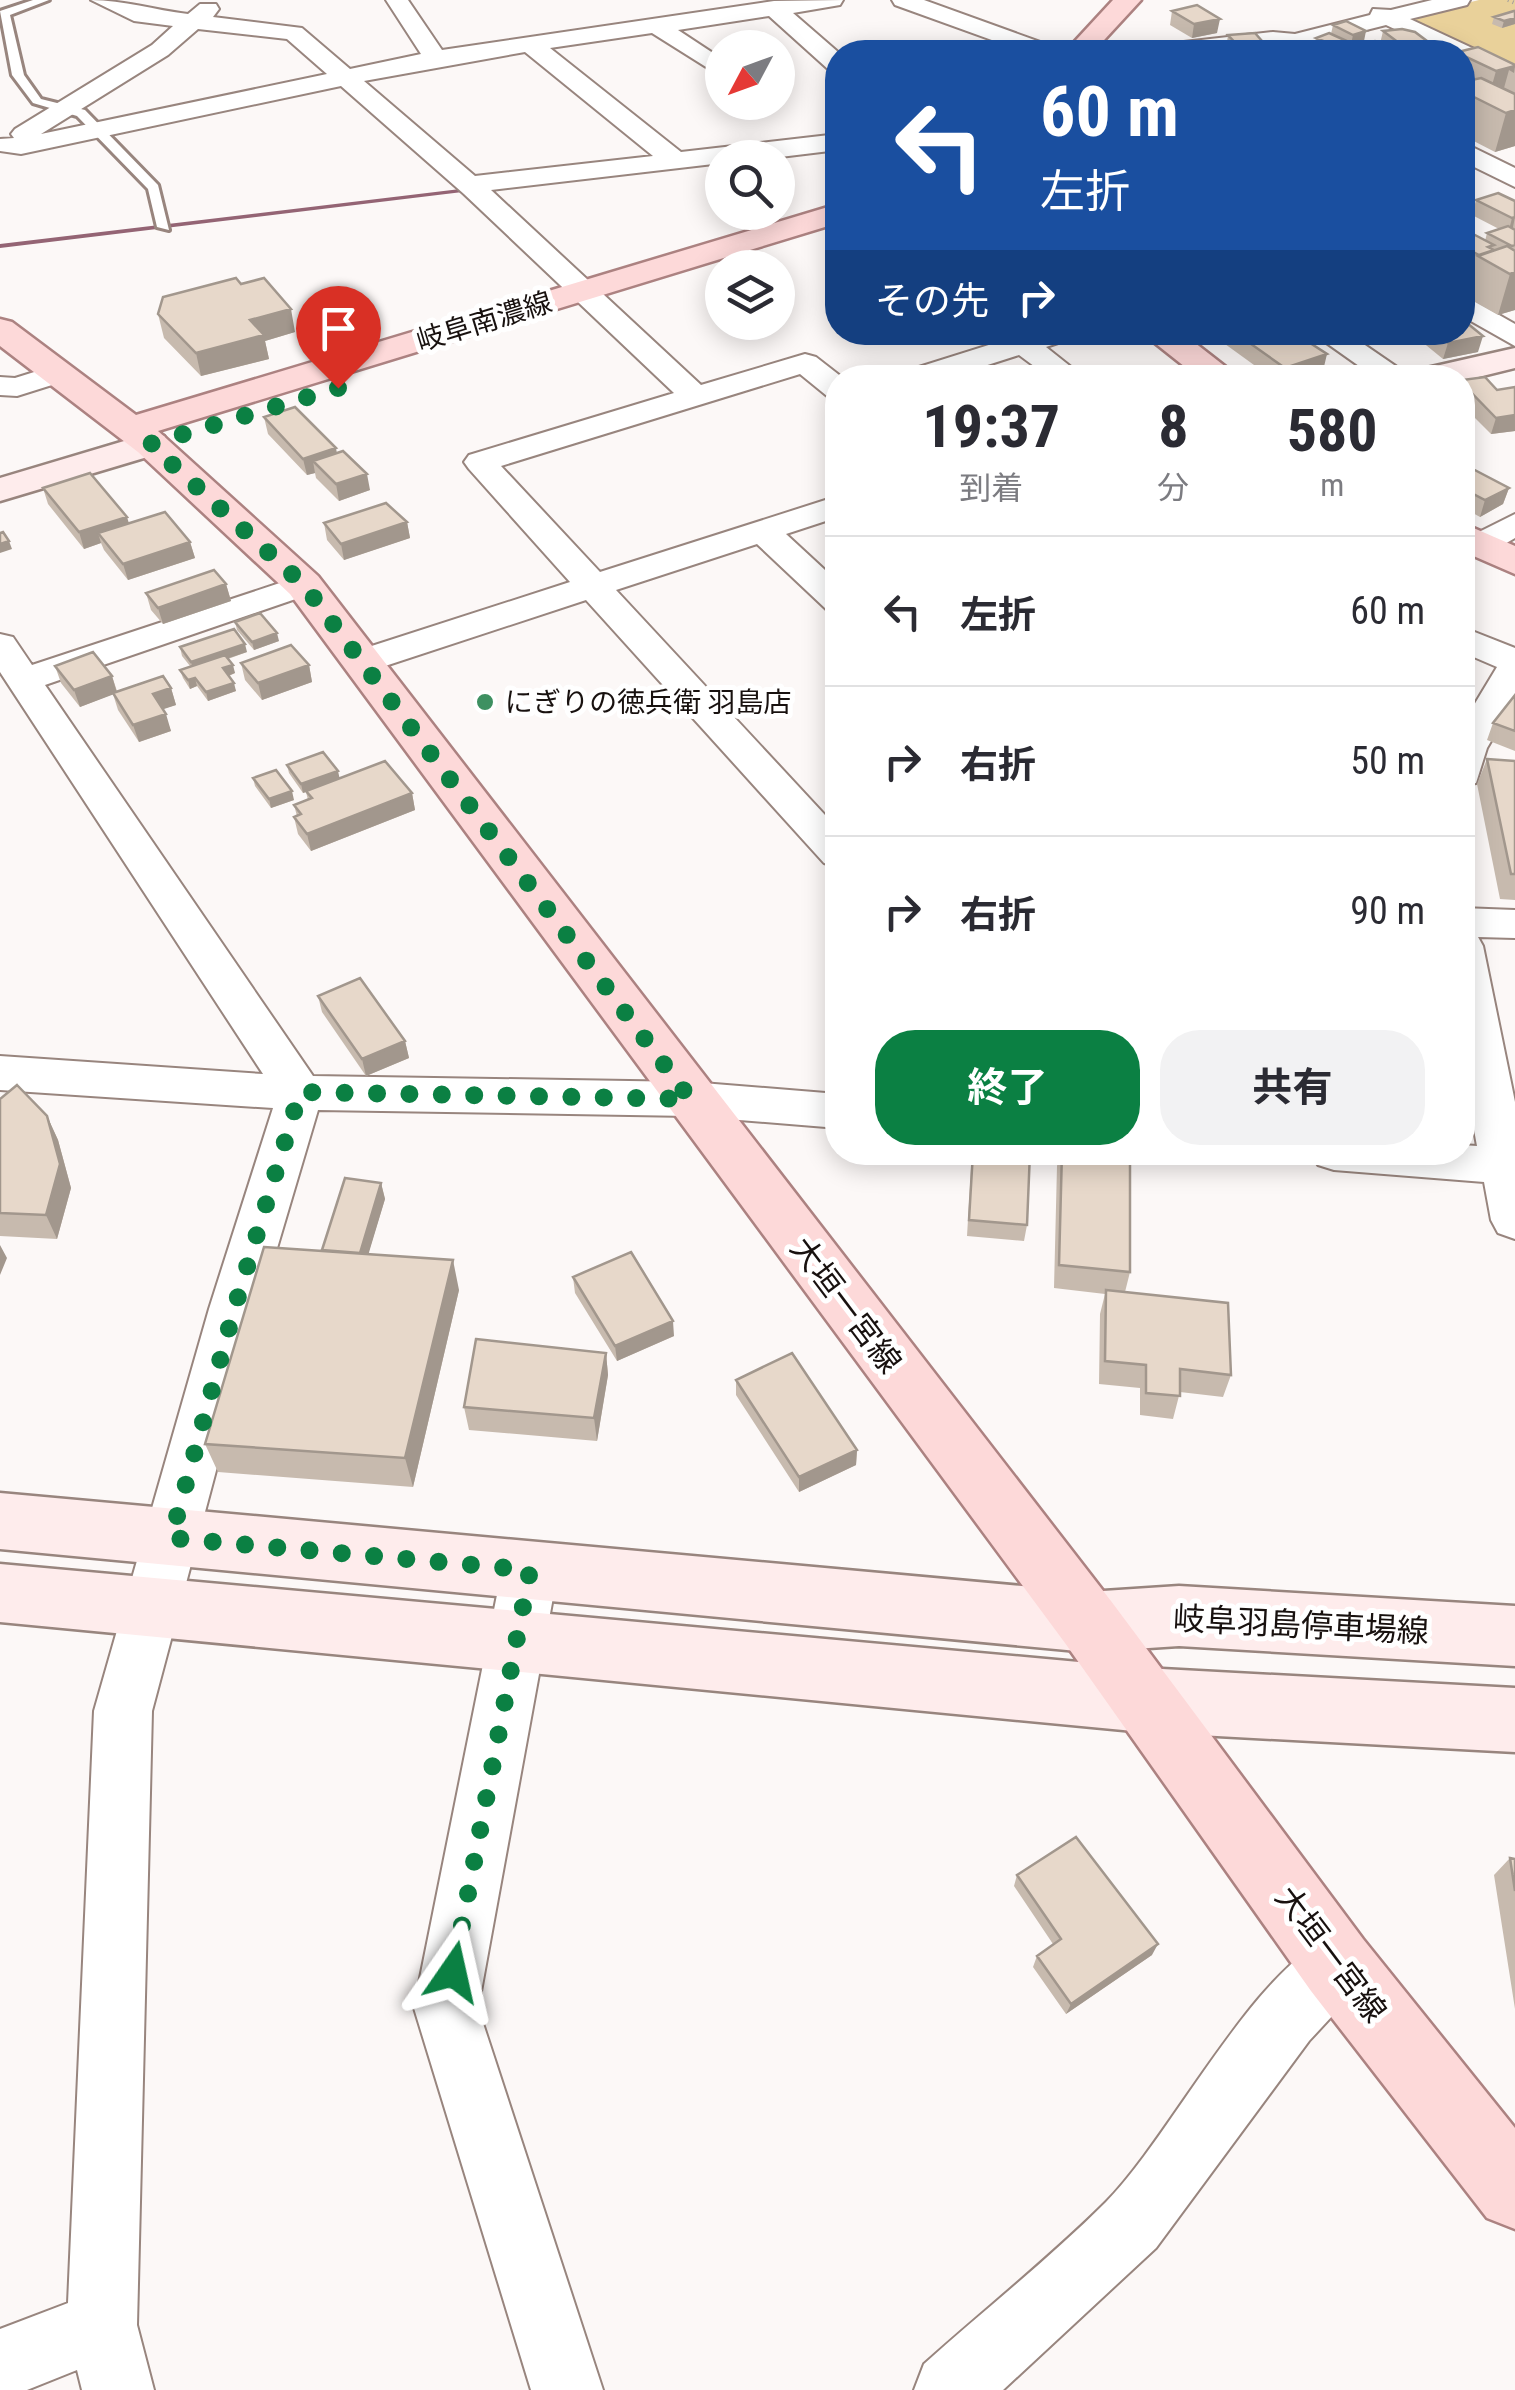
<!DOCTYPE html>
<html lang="ja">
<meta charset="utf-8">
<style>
body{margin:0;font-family:"Roboto Condensed","Noto Sans JP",sans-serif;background:#f2f2f3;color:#2b2b33;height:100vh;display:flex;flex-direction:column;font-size:38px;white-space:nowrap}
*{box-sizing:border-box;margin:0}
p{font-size:32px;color:#7c7c81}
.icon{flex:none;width:55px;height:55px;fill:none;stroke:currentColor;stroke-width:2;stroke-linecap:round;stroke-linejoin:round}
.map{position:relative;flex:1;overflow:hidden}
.sheet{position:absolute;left:825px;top:365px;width:650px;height:800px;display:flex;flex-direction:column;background:#fff;border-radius:40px;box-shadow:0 5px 25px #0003}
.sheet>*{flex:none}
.guide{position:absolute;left:825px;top:40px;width:650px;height:305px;border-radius:40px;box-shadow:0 5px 25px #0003;background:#1a4fa0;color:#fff;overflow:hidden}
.needle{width:65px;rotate:229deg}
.buttons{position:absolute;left:705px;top:30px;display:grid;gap:20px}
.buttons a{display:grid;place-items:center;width:90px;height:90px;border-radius:50%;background:#fff;box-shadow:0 5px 25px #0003;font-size:50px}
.pin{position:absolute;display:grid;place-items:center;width:85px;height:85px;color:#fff;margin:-102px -42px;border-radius:50% 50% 50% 0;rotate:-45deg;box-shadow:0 0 10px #0007}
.pin .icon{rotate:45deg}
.me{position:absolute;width:110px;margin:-55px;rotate:11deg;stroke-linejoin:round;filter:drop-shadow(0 0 8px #0008)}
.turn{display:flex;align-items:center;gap:35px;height:210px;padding:0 50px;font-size:45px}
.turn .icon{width:130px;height:130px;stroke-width:2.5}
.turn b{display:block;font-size:70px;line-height:85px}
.then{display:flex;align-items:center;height:95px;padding:0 50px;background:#0003;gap:20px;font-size:38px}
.eta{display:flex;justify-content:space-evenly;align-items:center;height:170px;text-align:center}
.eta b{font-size:60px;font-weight:700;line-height:70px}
.action{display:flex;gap:20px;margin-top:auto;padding:20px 50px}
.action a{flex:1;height:115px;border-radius:40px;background:#0b8043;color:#fff;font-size:40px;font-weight:700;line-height:115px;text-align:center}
.action a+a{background:#f2f2f3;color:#2b2b33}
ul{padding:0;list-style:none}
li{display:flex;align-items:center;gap:30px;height:150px;padding:0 50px;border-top:2px solid #e1e1e2}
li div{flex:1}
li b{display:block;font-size:38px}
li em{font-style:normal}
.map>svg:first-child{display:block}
.green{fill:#e9d19a}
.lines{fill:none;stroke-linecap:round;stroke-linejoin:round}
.stream{fill:#946474;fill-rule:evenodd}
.lane-casing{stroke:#98857e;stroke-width:6}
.street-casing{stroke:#98857e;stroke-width:4}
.secondary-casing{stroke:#98857e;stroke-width:5}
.primary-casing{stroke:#ac8281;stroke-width:5}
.path{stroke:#a49e9d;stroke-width:4;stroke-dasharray:1 4;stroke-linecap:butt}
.lane{fill:#fff;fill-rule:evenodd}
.street{fill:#fff;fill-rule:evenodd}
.secondary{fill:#feecec;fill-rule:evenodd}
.primary{fill:#fdd9d9;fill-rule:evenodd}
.wall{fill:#c7baae}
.shaded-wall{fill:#a2978d}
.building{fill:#e7d8ca;stroke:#a2978d;stroke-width:2.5}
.route{stroke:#0b8043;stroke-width:18;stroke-dasharray:0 32.4}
.poi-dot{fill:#3e9061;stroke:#fff;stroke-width:4}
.labels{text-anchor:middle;stroke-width:10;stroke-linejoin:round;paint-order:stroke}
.far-street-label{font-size:28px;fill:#18110f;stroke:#fff}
.far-poi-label{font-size:28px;fill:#18110f;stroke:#fff;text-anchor:start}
.street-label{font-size:32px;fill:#18110f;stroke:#fff}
</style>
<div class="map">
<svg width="1515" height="2390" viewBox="0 0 1515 2390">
<rect width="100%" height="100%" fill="#fcf8f7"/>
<path class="green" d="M1479,0H1515V72L1403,19Z"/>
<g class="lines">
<path class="stream" d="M477,187L481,189L479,190L0,248V244Z"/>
<g class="lane-casing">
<path id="lane" d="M33,0H49L10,15L24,75L41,99L85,110L158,185L169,230L157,227L148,189L77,116L33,103L12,75L0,11Z"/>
</g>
<g class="street-casing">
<path id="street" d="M91,0C124,0 154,10 188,14L200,4H216L219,9L213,17L302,28L350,69L421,54L386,0H408L442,50L774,1L843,0L840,5L793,13L838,52V72L829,70L769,16L678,30L722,59V77L652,33L550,48L681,152L838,134V150L772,158H722V163L491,190L701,385L805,354L816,357L843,378H838V398L827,396L800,374L501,466L600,572L838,496V517L786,534L838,582V612L826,609L757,544L616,590L838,829V867L824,863L586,600L376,669L363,672L350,669L345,661L350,653L570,582L469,469L464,462L469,455L674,393L464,194L341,86L21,154L0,151V139L14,138L11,134L15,129L152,45L173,26L134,21ZM198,29L287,39L327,74L41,134L168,55ZM525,52L653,156L475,176L364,81Z
M892,0H924L1054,47L1058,52H1025L895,5Z
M1432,0H1470L1467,5L1410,19L1515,68V84L1462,61V52H1444L1386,25L1295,48L1145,52L1157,45L1273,32L1295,34L1370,15L1373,9L1391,10Z
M1462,142L1515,168V187L1462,161Z
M1462,294L1515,324V346L1462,316Z
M1030,332H1077L1073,338L1046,347L1085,378H1050L1019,355L947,378H899L903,372Z
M1311,332H1346L1413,378H1376Z
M60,364L71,367L75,373L71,379L17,396L0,395V377L15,378Z
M1515,514V538L1491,552H1467L1462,546L1467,538Z
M304,575L316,578L321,585L316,592L45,685L313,1076L690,1082L838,1094V1128L690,1116L318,1110L259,1309L152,1711L137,2325L154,2390H82L77,2370L27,2390H0V2329L68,2303L94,1711L209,1309L273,1108L0,1090V1056L263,1074L0,672V634L13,637L32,665Z
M1462,627L1515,648V700L1487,748L1476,783L1462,786V725L1497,667L1462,652Z
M1462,908L1515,910V938L1478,937L1483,946L1515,1102V1239L1498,1233L1491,1220L1484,1182L1334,1170L1318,1165L1311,1152H1462V1145L1477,1146L1462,1064Z
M530,1545L550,1552L558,1570L478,2008L603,2390H531L414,2008L502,1570L510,1552Z
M1337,1933L1359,1943L1369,1965L1359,1987L1309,2041L1156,2248L1003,2390H914L924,2364C984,2310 1049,2259 1106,2202C1173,2134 1253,1968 1337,1933Z"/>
</g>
<g class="secondary-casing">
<path id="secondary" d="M1515,348V368L1462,381V378H1414L1418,370Z
M151,433L164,436L169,444L164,452L0,501V478Z
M0,1493L1088,1592L1179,1586L1515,1606V1666L1179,1646L1088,1652L0,1549Z
M0,1564L1144,1668L1515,1688V1752L1144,1732L0,1622Z"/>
</g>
<g class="primary-casing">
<path id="primary" d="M1113,0H1141L1093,52H1065Z
M838,204V223L158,431L318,576L1111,1601L1363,1939L1515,2128V2229L1487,2218L1311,1991L1065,1643L290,594L138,452L0,346V319L12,322L136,415Z
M1141,332H1181L1240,378H1199Z
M1462,523L1515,546V574L1462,551Z"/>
</g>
<path class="path" d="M1508,0L1515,3"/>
<use href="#lane" class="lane"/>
<use href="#street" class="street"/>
<use href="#secondary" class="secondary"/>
<use href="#primary" class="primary"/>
</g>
<path class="wall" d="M1172,11L1217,33L1192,38L1170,25Z
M1515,12V24L1502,28L1492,24L1494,17Z
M1346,21L1363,43L1380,44L1383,31L1421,52H1354L1355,48H1347L1346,52H1313L1316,38L1331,34L1333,25Z
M1228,35L1270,50L1269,52H1229L1226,49Z
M1462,52L1515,65V146L1495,152L1462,135Z
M1476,200L1515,201V310L1498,315L1466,297L1462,308L1473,270L1467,267L1465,275L1462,276V239L1485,241L1487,233L1499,229L1472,215Z
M241,284L295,332L265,341L269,359L201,376L164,338L158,314Z
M1227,332H1293L1323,371L1302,378H1272L1225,344Z
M1389,332H1462L1478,352L1443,359L1421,341L1404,344Z
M1462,380L1497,390L1515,387V431L1491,434L1471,414L1470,418L1462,419Z
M264,417L337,453L370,490L339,501L316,478L315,473L307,475L268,434Z
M1462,446L1472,459L1469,467L1509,488L1503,504L1480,517L1462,507Z
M43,488L129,523L190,542L195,558L128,580L104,550L101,543L84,549L48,504Z
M407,522L410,538L344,560L327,540L324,523Z
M226,584L231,601L163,624L151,610L146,593Z
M235,622L279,641L254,650L237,630Z
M180,647L247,652L228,659L235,673L229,676L236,691L208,701L197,686L190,689L183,678L180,670L190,666L182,656Z
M241,663L309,665L312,682L262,700L245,680Z
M55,666L112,676L117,691L171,688L176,705L162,709L171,731L139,742L118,710L113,694L80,707L61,683Z
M1515,695V751L1487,740L1493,723Z
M1487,759L1515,761V900L1500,899L1477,784Z
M287,765L340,778L412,793L415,810L311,851L298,834L294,817L297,816L294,805L308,800L306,792L303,793L289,773Z
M253,778L294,800L271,808L255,786Z
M318,996L405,1041L409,1058L366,1076L322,1012Z
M0,1099L47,1116L58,1140L71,1188L57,1239L0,1236Z
M972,1152H1030L1027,1225L1024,1241L967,1236Z
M1060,1152H1130V1272L1125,1292L1231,1375L1223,1397L1180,1392L1173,1419L1140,1415V1388L1099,1384L1100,1314L1105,1294L1054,1288L1057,1166Z
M381,1183L385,1199L368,1254L459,1290L413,1487L218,1472L205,1444L322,1251Z
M573,1277L674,1336L617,1361L575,1293Z
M606,1353L608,1375L597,1441L469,1430L464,1407Z
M736,1380L857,1450L856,1465L799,1492L736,1395Z
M1510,1858L1515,1859V2009L1494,1875Z
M1017,1875L1152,1955L1066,2014L1033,1967L1037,1956L1053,1944L1014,1886Z"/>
<path class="shaded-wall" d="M1515,18V24L1502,28L1504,21Z
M1220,19L1217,33L1192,38L1194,24Z
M1366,31L1363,46L1356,44L1355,48L1350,49L1353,35Z
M1349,42L1346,52H1334L1335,46Z
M1515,66L1514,73L1509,70L1499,106L1487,103L1496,71Z
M1515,110V146L1495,152L1506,113Z
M1515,217L1512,232L1508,234L1512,218Z
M1469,260L1465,275L1462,276V262Z
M1515,272V310L1498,315L1510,274Z
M291,309L295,332L265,341L269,359L201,376L196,353L250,320Z
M1407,332H1423L1421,341L1404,344Z
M1483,336L1478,352L1443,359L1448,343Z
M1327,354L1323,371L1302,378H1283L1285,368Z
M1472,410L1470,418L1462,419V411Z
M1515,415V431L1491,434L1496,418Z
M336,448L339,465L313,461L315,473L307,475L303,459Z
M367,474L370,490L339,501L336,484Z
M1509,488L1503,504L1480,517L1485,500Z
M127,517L132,533H98L101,543L84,549L79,532Z
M407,522L410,538L344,560L341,544Z
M9,541L12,549L0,553V544Z
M190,542L195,558L128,580L123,564Z
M226,584L231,601L163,624L158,608Z
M277,633L279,641L254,650L252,642Z
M245,644L247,652L193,670L191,662Z
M233,665L235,673L225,677L223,668Z
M309,665L312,682L262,700L258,683Z
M112,676L117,693L80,707L74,690Z
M195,678L197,686L190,689L188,680Z
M234,683L236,691L208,701L206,692Z
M171,688L176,705L158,711L153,694Z
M166,714L171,731L139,742L133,725Z
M338,771L340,780L303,793L301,784Z
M292,791L294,800L271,808L269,799Z
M412,793L415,810L311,851L307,834Z
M405,1041L409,1058L366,1076L362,1059Z
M47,1116L58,1140L71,1188L57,1239L46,1215Z
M381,1183L385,1199L364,1269L360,1253Z
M0,1245L7,1258L0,1275Z
M453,1260L459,1290L413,1487L405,1458Z
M673,1321L674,1336L617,1361L615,1346Z
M606,1353L608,1375L597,1441L594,1418Z
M857,1450L856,1465L799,1492V1477Z
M1158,1944L1152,1955L1066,2014L1071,2004Z"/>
<path class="building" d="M1197,5L1220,19L1194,24L1172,11Z
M1514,11L1515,12V18L1504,21L1494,17Z
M1346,21L1366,31L1353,35L1333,25Z
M1402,29L1415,32L1439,50L1411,52L1383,31Z
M1255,33L1270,50L1243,51L1228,35Z
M1329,33L1349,42L1335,46L1316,38Z
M1375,41L1391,52H1367L1356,44Z
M1478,47L1515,65V66L1496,71L1462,55V52H1458Z
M1481,78L1515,94V110L1506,113L1462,91V82Z
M1498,193L1515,201V217L1512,218L1476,200Z
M1508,226L1515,230V245L1512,246L1487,233Z
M1475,235L1494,245L1488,247L1494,250L1479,255L1462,246V239Z
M1507,246L1515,251V272L1510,274L1478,256Z
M236,278L241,284L264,278L291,309L250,320L264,335L196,353L158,314L163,297Z
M1462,319L1483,336L1448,343L1434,332H1462Z
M1234,332H1293L1327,354L1285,368Z
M1485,377L1497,390L1515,387V415L1496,418L1462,383V380Z
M1462,400L1472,410L1462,411Z
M295,407L336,448L303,459L264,417Z
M1462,446L1472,459L1462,460Z
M343,451L367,474L336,484L313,461Z
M1469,467L1509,488L1485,500L1462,488V470Z
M90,473L127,517L79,532L43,488Z
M386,503L407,522L341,544L324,523Z
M165,512L190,542L123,564L98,533Z
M3,532L9,541L0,544V533Z
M214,570L226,584L158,608L146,593Z
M260,613L277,633L252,642L235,622Z
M234,629L245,644L191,662L180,647Z
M291,645L309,665L258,683L241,663Z
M93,652L112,676L74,690L55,666Z
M225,655L233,665L223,668L234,683L206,692L195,678L188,680L180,670Z
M163,676L171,688L153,694L166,714L133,725L113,693Z
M1515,695V731L1493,723Z
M323,752L338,771L301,784L287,765Z
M1487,759L1515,761V874H1511Z
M385,761L412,793L307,834L294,817L301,814L294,805L312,798L306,791Z
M276,770L292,791L269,799L253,778Z
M360,978L405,1041L362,1059L318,996Z
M17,1085L47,1116L60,1164L46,1215L0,1213V1099Z
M973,1152H1030L1027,1225L969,1220Z
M1062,1152H1130V1272L1059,1265Z
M345,1178L381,1183L360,1253L322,1250Z
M264,1247L453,1260L405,1458L205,1444Z
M631,1252L673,1321L615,1346L573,1277Z
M1106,1290L1228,1303L1231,1375L1180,1369V1396L1146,1393V1365L1105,1361Z
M476,1339L606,1353L594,1418L464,1407Z
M792,1353L857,1450L799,1477L736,1380Z
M1076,1837L1158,1944L1071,2004L1037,1956L1061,1939L1017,1875Z
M1510,1858L1515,1859V1891Z"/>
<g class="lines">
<path class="route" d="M338,388L150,444L304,585L690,1099L300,1092L234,1310L171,1538L530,1570L453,1972"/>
</g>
<circle class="poi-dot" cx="485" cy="702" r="10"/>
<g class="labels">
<g class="far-street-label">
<text transform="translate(484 321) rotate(-17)" y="10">岐阜南濃線</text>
</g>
<g class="far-poi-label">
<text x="505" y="712">にぎりの徳兵衛 羽島店</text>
</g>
<g class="street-label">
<text transform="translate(846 1305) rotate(53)" y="11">大垣一宮線</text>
<text transform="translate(1301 1625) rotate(3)" y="11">岐阜羽島停車場線</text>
<text transform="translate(1331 1954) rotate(53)" y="11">大垣一宮線</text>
</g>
</g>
</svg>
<div class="buttons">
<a><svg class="needle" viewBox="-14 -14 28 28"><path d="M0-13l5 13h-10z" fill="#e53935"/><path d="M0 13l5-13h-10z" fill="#7c7c81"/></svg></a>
<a><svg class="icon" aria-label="search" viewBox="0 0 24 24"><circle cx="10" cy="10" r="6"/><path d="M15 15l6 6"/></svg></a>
<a><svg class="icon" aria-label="layers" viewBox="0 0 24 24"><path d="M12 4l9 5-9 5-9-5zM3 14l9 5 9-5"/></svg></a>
</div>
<div class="pin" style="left:338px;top:388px;background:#d93025"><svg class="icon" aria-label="arrive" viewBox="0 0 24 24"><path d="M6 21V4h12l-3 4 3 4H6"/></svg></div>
<svg class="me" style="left:453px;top:1972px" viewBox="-20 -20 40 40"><path d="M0-17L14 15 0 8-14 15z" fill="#0b8043" stroke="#fff" stroke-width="4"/></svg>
<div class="guide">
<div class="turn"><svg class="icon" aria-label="left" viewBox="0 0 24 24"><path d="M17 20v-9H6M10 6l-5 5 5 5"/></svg><div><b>60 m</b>左折</div></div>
<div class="then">その先<svg class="icon" aria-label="right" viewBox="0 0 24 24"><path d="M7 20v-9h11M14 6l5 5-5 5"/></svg></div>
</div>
<section class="sheet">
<div class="eta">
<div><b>19:37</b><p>到着</p></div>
<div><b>8</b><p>分</p></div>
<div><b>580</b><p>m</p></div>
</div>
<ul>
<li><svg class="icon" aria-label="left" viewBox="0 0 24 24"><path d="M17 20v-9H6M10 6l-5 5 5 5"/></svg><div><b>左折</b></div><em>60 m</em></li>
<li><svg class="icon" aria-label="right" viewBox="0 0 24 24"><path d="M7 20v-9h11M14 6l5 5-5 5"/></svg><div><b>右折</b></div><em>50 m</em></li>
<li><svg class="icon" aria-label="right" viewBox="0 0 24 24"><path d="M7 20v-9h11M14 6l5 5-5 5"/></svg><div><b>右折</b></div><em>90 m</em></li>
</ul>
<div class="action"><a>終了</a><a>共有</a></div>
</section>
</div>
